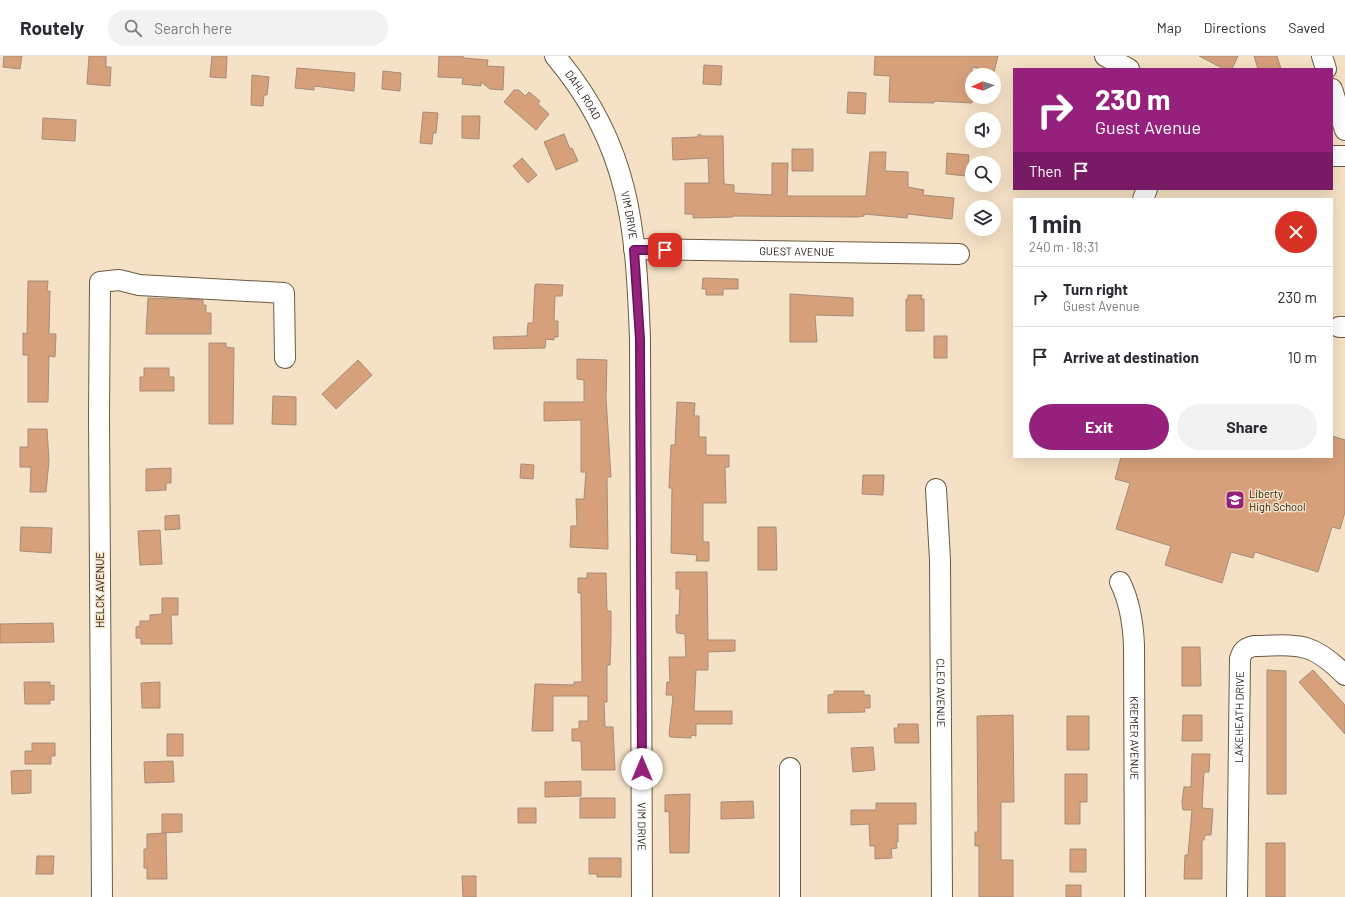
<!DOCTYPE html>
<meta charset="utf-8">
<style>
body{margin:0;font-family:Barlow,sans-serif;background:#f2f2f3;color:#2b2b33;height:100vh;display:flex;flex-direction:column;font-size:15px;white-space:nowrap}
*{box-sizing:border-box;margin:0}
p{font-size:13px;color:#7c7c81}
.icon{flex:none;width:22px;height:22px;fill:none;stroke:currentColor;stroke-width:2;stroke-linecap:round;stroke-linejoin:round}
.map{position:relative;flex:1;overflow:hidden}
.sheet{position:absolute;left:1013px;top:142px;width:320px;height:260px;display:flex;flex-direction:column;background:#fff;border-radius:0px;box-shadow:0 4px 16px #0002}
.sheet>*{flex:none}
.top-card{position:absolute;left:1013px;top:12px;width:320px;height:122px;border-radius:0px;box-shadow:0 4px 16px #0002;background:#96217d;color:#fff;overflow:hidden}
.needle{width:26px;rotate:267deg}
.controls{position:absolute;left:965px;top:12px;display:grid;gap:8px}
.controls a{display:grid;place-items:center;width:36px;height:36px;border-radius:50%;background:#fff;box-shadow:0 4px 16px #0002;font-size:20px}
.pin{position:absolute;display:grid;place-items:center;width:34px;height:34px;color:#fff;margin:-17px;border-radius:8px;box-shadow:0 2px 6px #0006}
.me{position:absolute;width:44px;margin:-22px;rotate:0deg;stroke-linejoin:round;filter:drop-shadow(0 0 3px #0008)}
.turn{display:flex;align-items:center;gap:14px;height:84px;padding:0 16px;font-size:18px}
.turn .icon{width:52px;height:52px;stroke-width:2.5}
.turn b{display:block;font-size:28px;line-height:34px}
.then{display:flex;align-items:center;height:38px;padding:0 16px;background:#0003;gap:8px;font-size:15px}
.round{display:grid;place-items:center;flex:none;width:42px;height:42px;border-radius:21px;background:#f2f2f3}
.headline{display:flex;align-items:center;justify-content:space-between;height:68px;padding:0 16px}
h1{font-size:24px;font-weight:700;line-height:30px}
.cta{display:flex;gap:8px;margin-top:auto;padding:8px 16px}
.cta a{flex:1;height:46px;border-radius:24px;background:#96217d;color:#fff;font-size:16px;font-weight:700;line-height:46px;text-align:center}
.cta a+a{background:#f2f2f3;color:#2b2b33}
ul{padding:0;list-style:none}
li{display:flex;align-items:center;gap:12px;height:60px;padding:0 16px;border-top:1px solid #e1e1e2}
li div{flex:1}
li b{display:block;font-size:15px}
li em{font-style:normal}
header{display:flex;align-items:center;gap:24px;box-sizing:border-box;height:56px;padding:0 20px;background:#fff;border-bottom:1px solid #e1e1e2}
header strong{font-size:19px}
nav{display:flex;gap:22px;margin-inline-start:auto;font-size:14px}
.search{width:280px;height:36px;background:#f2f2f3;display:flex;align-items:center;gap:10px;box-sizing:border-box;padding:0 14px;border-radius:22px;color:#7c7c81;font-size:15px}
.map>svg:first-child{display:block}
.building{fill:#d6a07a;stroke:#a78c79}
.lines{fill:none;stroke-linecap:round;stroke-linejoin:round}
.minor-casing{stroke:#6c5b42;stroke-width:22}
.minor{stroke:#fff;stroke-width:20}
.route-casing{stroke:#621551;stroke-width:10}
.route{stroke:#96217d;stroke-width:7}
.labels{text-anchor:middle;stroke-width:3;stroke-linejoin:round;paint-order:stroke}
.street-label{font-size:11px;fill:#292117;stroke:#f5e1c5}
.poi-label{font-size:11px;fill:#292117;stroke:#f5e1c5;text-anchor:start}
</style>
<header>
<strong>Routely</strong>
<div class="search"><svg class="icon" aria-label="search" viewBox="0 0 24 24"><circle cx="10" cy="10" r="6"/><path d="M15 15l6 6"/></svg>Search here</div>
<nav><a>Map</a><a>Directions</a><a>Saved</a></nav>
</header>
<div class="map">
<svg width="1345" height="841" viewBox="0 0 1345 841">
<rect width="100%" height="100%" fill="#f5e1c5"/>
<path class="building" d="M4,0H22L20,13L3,11Z
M89,0H106V11H111L110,30L87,28Z
M212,0H227L226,22L210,21Z
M439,0H463V2L488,4L487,10L504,11L503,34L490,33L481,26V30L462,28L463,22L438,21Z
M875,0H998L994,16L972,11V47L934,45V47L889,46L890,20L874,19Z
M1199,0H1238L1232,13H1224Z
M1254,0H1277L1281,13H1258Z
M704,9L722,10L721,29L703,28Z
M297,12L355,17L354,35L314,30V34L295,32Z
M383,15L401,17L400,35L382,33Z
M252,19L269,21L267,39H264L263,50L251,49Z
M514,34H519L525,40L529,36L540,45L538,48L549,58L536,74L504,46Z
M848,36L866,37L865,58L847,57Z
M423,56L438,57L436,77H433L432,88L420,87Z
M462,60H480L479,83L462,82Z
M43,62L76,64L75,85L42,83Z
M564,78L570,93L572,92L578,105L556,114L544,86Z
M699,78L702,80H723L724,128L734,129V137L772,139V107H788L787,140H866L870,96H886L885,115L908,116V131L924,134L923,139L954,142L952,163L908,158L907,162L864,158V160L857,161L733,160V161L693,162V158H685V127H709L708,102L673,104L672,82L697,81Z
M792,93H813V115H792Z
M947,97L969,99L967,120L946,118Z
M522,102L537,119L528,127L513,110Z
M703,222L738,223V233H723V239H706V233H702Z
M28,225H48L47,235H50L49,278H56L55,301L49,300L48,346H28V299H23V277L27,278Z
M536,228L563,229L562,240H555L554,265H558V281H554V284L546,283L545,292L494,293L493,281L527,280L528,267H533L535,229Z
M790,238L853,242V260L815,259L817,286H790Z
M908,239H922L921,243H924V275H906V243H908Z
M148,242L203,244V249H206V257H211V278H146Z
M934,280H947V302H934Z
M209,287H226V291L234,292L233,368H209Z
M577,303L607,304L606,342L611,421H607L608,493L570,491L571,470H577L576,443H584L586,416H581V364L544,365V346H584V324L577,323Z
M358,304L372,319L336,353L322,338Z
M144,312H169V321H174V335H140V321H144Z
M273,340L296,341V369L272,368Z
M677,346L695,347L694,360H699V381H706V399H729V411H725L726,447H703V486H709V505H696L697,499L671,497L672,432H669L671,389H675Z
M28,373H47L49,405L46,436H30L31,411H20V391H28Z
M1332,380L1345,384V456L1340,473L1332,471L1318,516L1255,496L1253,502L1231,496L1222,527L1165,509L1171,490L1116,473L1130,427L1115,423L1121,401H1332Z
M521,408L534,409L533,423L520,422Z
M171,412V427H166V434L146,435V413Z
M863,419H884L883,439L862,438Z
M179,459L180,473L165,474V460Z
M21,471L52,472L51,497L20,495Z
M758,471H776L777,514H758Z
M160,474L162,508L140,509L138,475Z
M676,516H707L708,584H735V595L708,596V614H696L694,655H732V668H696V680L691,679V682L670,681L669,678L673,642L672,639H666L667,626H670L669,601H686L685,578L677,577L676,573V559H679L680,533H676Z
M587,517H606L607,555H611V582L610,609H607V646H604L605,671H613L615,714H582L581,685H572V673H579V665H588V640H553V675H532L535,628L574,629V626H582L581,537H578V522H587Z
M162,542H178V559H171L172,588H141V582H136V571L140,570V565H150V559L162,558Z
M53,567L54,586L0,587V568Z
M1182,591H1200L1201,630H1182Z
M1267,614L1286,615V738H1267Z
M1313,614L1345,649V678L1299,626Z
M24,626H50V630L54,629V644H50V648H25Z
M160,626V652H142L141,627Z
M834,635H864V639H870V652H864L865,656L828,657V639L834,638Z
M1013,659L1014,746H1001V804H1013V841H979V790H975V776H978L977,660Z
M1183,659H1202V685H1182Z
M1067,660H1089V694H1067Z
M898,668H918L919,687H895L894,672H898Z
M167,678H183V700H167Z
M32,687H55V700H51V708H25V695H32Z
M873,691L875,714L853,716L851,692Z
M1192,698H1210L1209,716H1204L1202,752L1213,753L1211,779H1205L1204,784H1202V823H1184L1185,799H1188L1192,754H1183L1182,746L1184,731H1191Z
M173,705L174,726L145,727L144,706Z
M31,714V737L12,738L11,715Z
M1065,718H1087V746H1080V768H1065Z
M581,725V740L545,741V726Z
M690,738L689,797H670L669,755L665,756V739Z
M580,742H615V762H580Z
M753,745L754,762L721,763V746Z
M876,747H916V768H898V786H896L897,792L891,793L892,802L875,803V790H870L869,768L851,769V754H876Z
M518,752H536V767H518Z
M162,758H182V776L162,777Z
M166,777L167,823H147V812H144V793H147V778Z
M1266,787H1285V841H1266Z
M1070,793H1086V816H1070Z
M37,800H54L53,818H36Z
M589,802H621V821H597V818H589Z
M462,820H476V841H463Z
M1066,829H1081V841H1066Z"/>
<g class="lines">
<g class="minor-casing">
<g id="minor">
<path id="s1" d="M555,0C630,88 636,172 640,283L642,841"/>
<path d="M1105,0L1129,13"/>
<path d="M1322,0L1326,13"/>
<path d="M1332,33L1345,74"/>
<path d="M1332,100H1345"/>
<path d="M1143,143L1147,133"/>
<path id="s2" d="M634,193L959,198"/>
<path d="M1339,271H1345"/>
<path id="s3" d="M936,433L940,504L942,841"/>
<path id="s4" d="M1120,526C1130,546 1133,566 1134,589L1135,841"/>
<path d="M790,712V841"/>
<path d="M102,841L99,361L100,226L119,224L139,229L284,237L285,302"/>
<path id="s5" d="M1237,841L1240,603C1242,595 1245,592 1254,590C1299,589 1311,585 1345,619"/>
</g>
</g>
<use href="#minor" class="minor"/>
</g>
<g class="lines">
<g class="route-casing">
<path id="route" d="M642,713L640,283L634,194H665"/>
</g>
<use href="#route" class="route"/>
</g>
<defs>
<g id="school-square" transform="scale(1)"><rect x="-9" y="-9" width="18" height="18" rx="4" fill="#96217d" stroke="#f5e1c5"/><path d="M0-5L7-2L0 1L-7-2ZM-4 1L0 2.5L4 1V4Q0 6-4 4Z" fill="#fff"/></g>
</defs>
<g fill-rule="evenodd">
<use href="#school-square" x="1235" y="444"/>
</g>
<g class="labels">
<g class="street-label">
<text dy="4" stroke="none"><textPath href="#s1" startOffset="48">DAHL ROAD</textPath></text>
<text dy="4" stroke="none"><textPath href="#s1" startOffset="178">VIM DRIVE</textPath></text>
<text dy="4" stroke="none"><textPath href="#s2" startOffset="163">GUEST AVENUE</textPath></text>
<text transform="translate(100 534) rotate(-90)" y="4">HELCK AVENUE</text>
<text dy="4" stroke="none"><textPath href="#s3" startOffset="204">CLEO AVENUE</textPath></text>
<text dy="4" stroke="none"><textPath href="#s5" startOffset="180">LAKEHEATH DRIVE</textPath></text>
<text dy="4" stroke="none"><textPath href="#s4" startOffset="158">KREMER AVENUE</textPath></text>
<text dy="4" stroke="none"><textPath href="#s1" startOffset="790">VIM DRIVE</textPath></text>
</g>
<g class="poi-label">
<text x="1249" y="442">Liberty<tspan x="1249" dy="13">High School</tspan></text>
</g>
</g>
</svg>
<div class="controls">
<a><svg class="needle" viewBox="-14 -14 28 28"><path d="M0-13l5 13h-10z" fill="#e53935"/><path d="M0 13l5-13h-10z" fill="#7c7c81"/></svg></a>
<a><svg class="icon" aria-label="sound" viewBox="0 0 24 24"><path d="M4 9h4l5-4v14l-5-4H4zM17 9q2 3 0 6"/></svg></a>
<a><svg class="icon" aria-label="search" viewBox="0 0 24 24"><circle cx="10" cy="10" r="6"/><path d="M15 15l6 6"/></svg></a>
<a><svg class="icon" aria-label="layers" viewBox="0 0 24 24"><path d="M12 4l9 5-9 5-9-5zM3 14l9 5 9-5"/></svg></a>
</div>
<div class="pin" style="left:665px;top:194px;background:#d93025"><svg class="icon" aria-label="arrive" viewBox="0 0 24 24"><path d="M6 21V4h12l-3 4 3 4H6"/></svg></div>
<svg class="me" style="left:642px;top:713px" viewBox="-20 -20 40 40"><circle r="19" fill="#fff"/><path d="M0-13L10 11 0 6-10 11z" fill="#96217d"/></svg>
<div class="top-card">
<div class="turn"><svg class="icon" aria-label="right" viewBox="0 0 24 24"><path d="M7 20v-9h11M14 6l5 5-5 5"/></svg><div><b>230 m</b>Guest Avenue</div></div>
<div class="then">Then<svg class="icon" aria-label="arrive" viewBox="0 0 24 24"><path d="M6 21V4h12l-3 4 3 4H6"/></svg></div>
</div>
<section class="sheet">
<div class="headline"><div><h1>1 min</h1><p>240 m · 18:31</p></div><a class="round" style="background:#d93025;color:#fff"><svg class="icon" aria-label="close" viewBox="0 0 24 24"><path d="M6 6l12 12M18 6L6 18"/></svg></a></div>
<ul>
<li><svg class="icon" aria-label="right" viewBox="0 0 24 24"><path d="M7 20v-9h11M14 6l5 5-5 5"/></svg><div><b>Turn right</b><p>Guest Avenue</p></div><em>230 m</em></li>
<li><svg class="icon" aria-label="arrive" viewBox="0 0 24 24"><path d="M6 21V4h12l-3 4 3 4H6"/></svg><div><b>Arrive at destination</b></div><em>10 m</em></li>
</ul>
<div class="cta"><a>Exit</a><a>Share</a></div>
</section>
</div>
